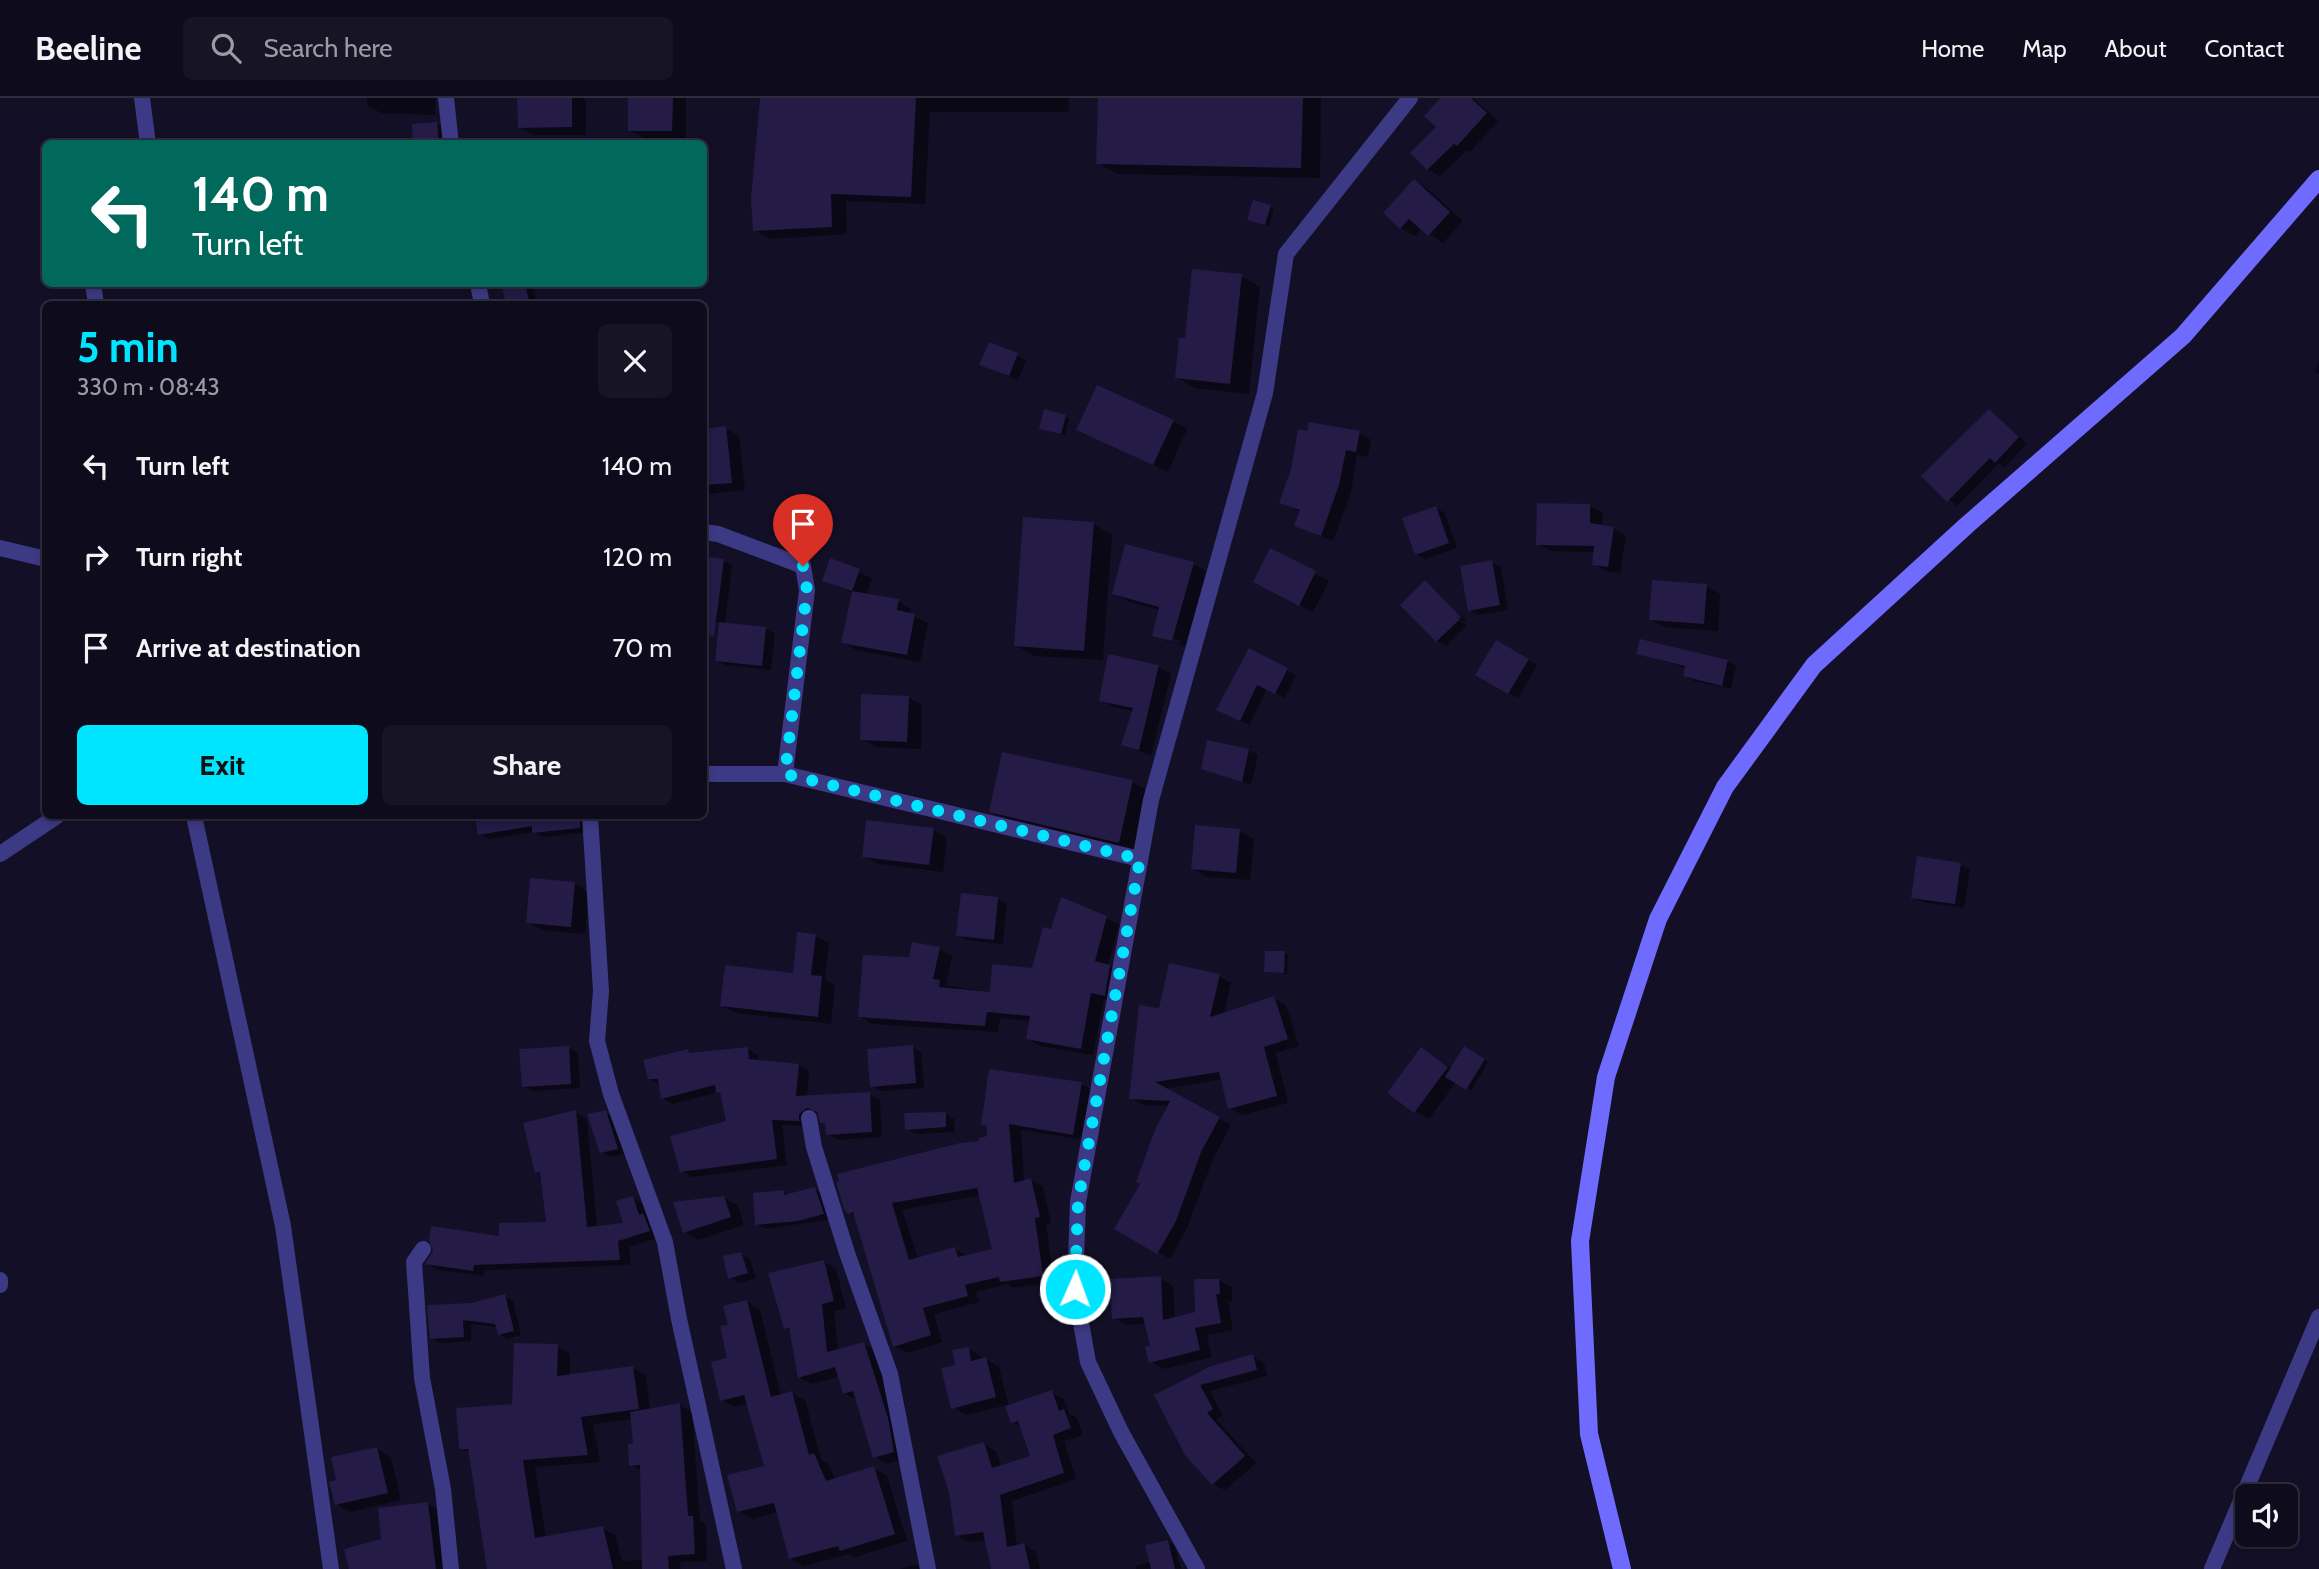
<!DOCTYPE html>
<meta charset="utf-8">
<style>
body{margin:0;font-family:Cabin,sans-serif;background:#171425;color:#f1f3f6;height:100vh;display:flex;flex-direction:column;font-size:26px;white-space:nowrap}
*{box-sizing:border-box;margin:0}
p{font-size:23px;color:#9b9ba3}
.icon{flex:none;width:38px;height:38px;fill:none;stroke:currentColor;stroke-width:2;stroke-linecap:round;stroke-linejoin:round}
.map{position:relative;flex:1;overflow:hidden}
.details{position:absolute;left:42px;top:203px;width:665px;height:518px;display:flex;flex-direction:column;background:#0e0b1c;border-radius:10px;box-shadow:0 4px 10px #0003,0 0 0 2px #2e2b3b}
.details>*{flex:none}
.top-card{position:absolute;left:42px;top:42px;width:665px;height:147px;border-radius:10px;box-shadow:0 4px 10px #0003,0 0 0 2px #2e2b3b;background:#00695c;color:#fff;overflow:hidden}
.controls{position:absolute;left:2235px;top:1386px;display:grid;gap:14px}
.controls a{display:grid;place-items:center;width:63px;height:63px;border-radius:10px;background:#0e0b1c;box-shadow:0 4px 10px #0003,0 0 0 2px #2e2b3b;font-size:35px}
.pin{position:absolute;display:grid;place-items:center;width:60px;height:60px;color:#fff;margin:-72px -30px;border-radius:50% 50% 50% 0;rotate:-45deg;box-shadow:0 0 7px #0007}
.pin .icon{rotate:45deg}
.me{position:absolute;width:77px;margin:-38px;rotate:2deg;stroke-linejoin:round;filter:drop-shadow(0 0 5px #0008)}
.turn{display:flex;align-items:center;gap:24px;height:147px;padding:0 35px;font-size:32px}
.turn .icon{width:91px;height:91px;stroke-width:2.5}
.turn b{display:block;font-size:49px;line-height:60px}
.round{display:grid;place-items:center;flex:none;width:74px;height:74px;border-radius:10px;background:#171425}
.head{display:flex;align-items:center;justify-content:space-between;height:119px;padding:0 35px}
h1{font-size:42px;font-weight:700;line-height:52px;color:#00e5ff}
.action{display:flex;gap:14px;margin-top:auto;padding:14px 35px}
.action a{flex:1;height:80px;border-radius:10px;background:#00e5ff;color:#111;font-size:28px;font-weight:700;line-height:80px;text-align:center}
.action a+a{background:#171425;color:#f1f3f6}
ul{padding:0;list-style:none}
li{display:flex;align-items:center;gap:21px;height:91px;padding:0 35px}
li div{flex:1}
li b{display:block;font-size:26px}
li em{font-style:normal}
header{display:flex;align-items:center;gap:42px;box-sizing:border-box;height:98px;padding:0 35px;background:#0e0b1c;border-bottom:2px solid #2e2b3b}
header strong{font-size:33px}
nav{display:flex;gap:38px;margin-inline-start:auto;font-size:24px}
.search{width:490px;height:63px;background:#171425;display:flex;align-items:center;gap:18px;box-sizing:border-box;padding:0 24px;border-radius:10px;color:#9b9ba3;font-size:26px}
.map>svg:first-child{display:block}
.shadow{fill:#0007;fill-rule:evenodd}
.building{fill:#241b47;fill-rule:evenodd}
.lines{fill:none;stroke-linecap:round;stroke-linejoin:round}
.street{stroke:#3d3a85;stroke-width:16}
.secondary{stroke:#6f6bff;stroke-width:18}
.route{stroke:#00e5ff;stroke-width:12;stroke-dasharray:0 21.6}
</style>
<header>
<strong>Beeline</strong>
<div class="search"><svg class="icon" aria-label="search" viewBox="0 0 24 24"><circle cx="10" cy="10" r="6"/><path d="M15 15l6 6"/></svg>Search here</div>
<nav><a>Home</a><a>Map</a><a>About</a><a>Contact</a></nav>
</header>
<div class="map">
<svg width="2319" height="1471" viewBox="0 0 2319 1471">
<rect width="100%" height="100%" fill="#130f26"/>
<path class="shadow" d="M367,0H436L435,17L381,15L367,7Z
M519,0H582L586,2V37H533L519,29Z
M630,0H686V40H644L630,32Z
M761,0H1069V14H930L925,106L846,103L847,136L770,141L755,132Z
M1100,0H1321L1320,80L1117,76L1098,65Z
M1442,0H1473L1498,23L1470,54L1467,52L1440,78L1428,71L1439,29Z
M437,26L446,31L447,46H415Z
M1414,83L1428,91L1463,123L1443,145L1422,130L1415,138L1401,130Z
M1270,109L1274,111L1269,128L1249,122Z
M1241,178L1260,189L1249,296L1195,290L1176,279L1186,242Z
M525,186L533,190L537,206H508L504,190Z
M1017,257L1026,262L1018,282L990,271Z
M2319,263V276L2315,273Z
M1989,313L2027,345L2005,369L1999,365L1957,408L1923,378Z
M1065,318L1069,320L1065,337L1045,332Z
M1173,323L1187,331L1168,374L1078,331Z
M726,330L739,338L745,392L704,396V333Z
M1359,335L1371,342L1368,359L1357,357L1351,394L1333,443L1296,427L1301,414L1281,404Z
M1590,408L1603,415L1602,429L1613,430L1626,438L1620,475L1606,473L1594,466L1595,454L1551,453L1538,446Z
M1436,410L1445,415L1457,450L1425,461L1416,456Z
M1094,426L1112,437L1103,562L1034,558L1015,547Z
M1271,453L1329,483L1313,514L1269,491Z
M704,460L723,462L732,467L725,526L766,531L775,536L771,572L725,567L716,562L721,525L704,523Z
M831,463L872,480L866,497L898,503L911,511L910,516L928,525L920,564L856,552L843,544L853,495L824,482Z
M1491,464L1501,469L1508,512L1479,517L1470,512Z
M1193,466L1206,473L1185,549L1154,537L1160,512L1127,503L1114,495ZM1166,539L1181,543L1180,546L1166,543Z
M1425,485L1467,523L1458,522L1467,527L1446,548L1437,543Z
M1706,488L1720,496L1718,533L1664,529L1650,521Z
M1496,544L1537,567L1518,600L1477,577Z
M1249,552L1296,577L1285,600L1267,591L1249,627L1227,616Z
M1638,555L1727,563L1736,568L1731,591L1694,583L1685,578L1686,570Z
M1158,568L1171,576L1151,658L1123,646L1133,613L1114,609L1101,602Z
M908,599L922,607L921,651L876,649L862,641Z
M1208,644L1249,652L1258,657L1251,687L1203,670Z
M1132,684L1151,695L1137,755L1009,724L991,713Z
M477,718H587L589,734L543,739L534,734L489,741L479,736Z
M1196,729L1240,733L1254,741L1250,782L1207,779L1193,770Z
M933,731L947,740L943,774L878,766L864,758Z
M1961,767L1970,772L1964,810L1922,804L1913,799Z
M575,786L589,794L585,836L542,832L528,824Z
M998,801L1007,806L1003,846L967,842L958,837Z
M1106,820L1119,827L1108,867L1123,876L1117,904L1104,902L1093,957L1040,948L1027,940L1031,923L1000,920L998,934L872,926L859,918L910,861L939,851L952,858L946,887L991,895L1034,871L1052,833Z
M815,838L829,845L825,881L835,888L831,926L736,915L722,908L795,877Z
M1284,855L1288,857L1287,876L1266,873Z
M1219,878L1231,885L1224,916L1273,900L1286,907L1299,948L1276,955L1288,1005L1242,1017L1230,1010L1223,981L1164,991L1231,1027L1213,1061L1187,1130L1170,1161L1117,1131L1142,1086L1169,1008L1143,1007L1131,1000L1160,912Z
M912,949L921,954L924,990L881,993L872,988Z
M569,950L578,955L580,990L532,993L523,988Z
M1465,950L1488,964L1471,993L1456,984L1429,1021L1415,1013L1422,951L1452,971Z
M748,951L758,957L759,964L799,967L809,973L807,999L869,996L880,1002L882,1039L839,1042L828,1036L827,1027L822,1024L819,1014L810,1022L809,1028L782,1027L787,1067L692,1079L682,1073L728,1024L722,997L719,994L673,1006L662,1000L660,987L649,980L688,953L694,956Z
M1081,986L1093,992L1085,1042L1021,1032L1024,1084L1031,1082L1043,1089L1051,1125L1046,1126L1054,1184L1013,1190L1007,1186L976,1194L979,1204L934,1216L942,1244L907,1255L895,1248L855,1118L849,1114L989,1039L988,1029L982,1026ZM981,1097L994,1152L968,1159L955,1151L918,1161L902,1112Z
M575,1014L587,1021L597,1129L626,1126L632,1100L644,1106L660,1139L629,1149L631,1167L485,1172L484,1178L438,1172L428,1166L548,1126L543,1077L536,1073Z
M605,1014L614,1019L626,1055L611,1059L602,1054Z
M945,1015L954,1021L955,1034L916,1036L907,1031Z
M815,1091L824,1096L832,1121L766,1131L757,1126L783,1094L789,1097Z
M724,1100L738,1108L744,1127L698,1142L684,1133Z
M741,1156L750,1161L756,1180L739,1185L730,1180Z
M823,1163L836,1171L846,1210L834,1213L838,1253L863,1246L876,1253L906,1360L887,1366L875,1359L857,1302L844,1295L840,1278L812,1286L799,1279L791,1233L785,1230Z
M1160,1180L1173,1188L1175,1221L1196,1215L1219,1182L1232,1190V1203H1228L1233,1232L1207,1237L1212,1259L1164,1271L1151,1264L1152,1249L1146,1226L1126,1227L1114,1220Z
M505,1198L513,1203L521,1237L508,1241L499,1236L498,1229L471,1226V1243L440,1245L432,1240L471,1206Z
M747,1204L760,1212L781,1298L791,1295L805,1302L821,1361L828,1365L835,1382L873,1370L887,1378L907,1443L855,1459L849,1456L804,1468L790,1460L778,1414L752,1421L739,1413L766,1369L748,1306L735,1309L722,1302L729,1262L730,1228Z
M557,1248L570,1256V1278L633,1270L646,1278L650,1312L679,1307L692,1314L700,1423L706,1427L707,1463L680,1464L681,1471H489L471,1356L461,1350L513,1308ZM633,1321L635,1347L631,1367L642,1374L644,1462L622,1463L615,1437L602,1430L546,1439L535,1369L600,1364L593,1326Z
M969,1251L999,1269L1009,1309L1051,1294L1064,1302L1069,1316L1077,1320L1083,1337L1064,1343L1076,1381L1012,1403L1017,1448L1024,1447L1036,1454L1040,1471H993L987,1442L969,1444L956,1437L984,1346L996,1353L1001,1369L1032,1359L1022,1329L1013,1324L1007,1307L966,1317L953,1309L957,1268Z
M1252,1258L1264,1265L1267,1278L1210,1293L1223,1318L1216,1321L1256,1365L1225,1392L1213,1386L1186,1356L1156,1298Z
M377,1351L391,1359L401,1402L350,1414L336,1406L339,1383Z
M428,1406L437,1411L444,1471H351Z
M1167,1443L1175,1448L1181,1471H1136L1135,1468L1151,1464Z
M916,1467L923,1471H899Z"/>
<path class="building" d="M517,0H572V29L518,30Z
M628,0H673L672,33H628Z
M760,0H916L911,99L831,96L832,129L753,133L751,101Z
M1098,0H1303L1301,70L1096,66Z
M1440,0H1471L1487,15L1457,48L1454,46L1427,72L1410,55L1436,29L1424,18Z
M437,24L439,46H413L412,26Z
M1414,81L1450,114L1428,138L1409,121L1400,131L1383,115Z
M1253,102L1271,107L1265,127L1247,122Z
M1192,171L1242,176L1230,286L1175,280L1179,240H1185Z
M516,186H525L530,206H506L502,189Z
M989,244L1018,255L1009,278L979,267Z
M1097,287L1174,322L1153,367L1076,332Z
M1044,311L1066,317L1061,336L1039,331Z
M1989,311L2019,339L1995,365L1990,360L1947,404L1921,378Z
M1309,324L1360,333L1356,354L1346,352L1339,387L1321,438L1294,428L1300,412L1279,405L1291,371L1298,331L1307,333Z
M726,328L732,385L704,387V331Z
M1537,405L1590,406V425L1614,429L1608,469L1592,467L1594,448L1536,447Z
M1436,408L1449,445L1415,457L1402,420Z
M1023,419L1094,424L1084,553L1014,548Z
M1125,446L1194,464L1172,543L1152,538L1159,509L1112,496Z
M1270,450L1316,473L1299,508L1253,484Z
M704,458L724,461L714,538L704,537Z
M830,460L860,471L852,493L899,501L897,512L915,516L907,557L841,545L852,493L822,483Z
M1492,462L1500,507L1468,513L1460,468Z
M1425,482L1462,520L1456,519L1460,521L1436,544L1400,507Z
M1652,482L1707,486L1704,526L1649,522Z
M719,524L766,529L762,568L715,563Z
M1640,541L1728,562L1722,588L1683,578L1685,568L1636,556Z
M1496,542L1529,561L1508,596L1475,577Z
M1249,550L1288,570L1275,596L1257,587L1240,623L1216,612Z
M1108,556L1159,567L1139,652L1121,647L1133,610L1099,603Z
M861,596L909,598L907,644L860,642Z
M1207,642L1249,651L1242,684L1201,671Z
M1002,654L1133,682L1119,745L989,714Z
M475,718H580V730L532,735V728L478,737Z
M866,722L934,730L929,767L862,759Z
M1195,727L1240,731L1236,775L1191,771Z
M1917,758L1961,765L1955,806L1911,800Z
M530,780L575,784L571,829L526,825Z
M961,795L998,799L994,842L956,838Z
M1061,799L1107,818L1095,863L1110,867L1105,896V898L1091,895L1081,951L1026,941L1030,918L987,914L985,928L858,919L863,857L909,859L912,844L940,849L933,881L940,882L939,889L990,894L992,866L1032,870L1043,829L1051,831Z
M797,834L816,836L811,877L822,878L818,919L720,908L725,867L793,875Z
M1265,853H1285L1284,875L1264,874Z
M1169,865L1220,876L1210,919L1274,898L1288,941L1264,949L1277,998L1228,1011L1219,974L1155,984L1220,1019L1201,1054L1176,1123L1157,1156L1114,1131L1140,1086L1136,1084L1155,1032L1170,1003L1129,1001L1139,907L1159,910Z
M913,947L916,985L870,989L867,951Z
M569,948L571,986L522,989L519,951Z
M1464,948L1485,961L1466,992L1445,979Z
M748,949L749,961L799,966L796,998L870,994L872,1034L826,1037L825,1025H820L817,1014L807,1010L799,1016V1023L772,1022L777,1061L680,1074L670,1038L726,1023L720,994L716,995L715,987L661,1001L658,981H648L643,962L688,951L689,955Z
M1421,949L1448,969L1414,1015L1387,995Z
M989,971L1082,984L1073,1037L1009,1026L1014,1085L1031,1080L1040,1119L1035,1120L1043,1178L1000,1184L999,1179L965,1187L968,1198L923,1210L931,1237L893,1249L853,1114L848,1116L844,1111L836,1084L839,1083L837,1076L960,1045L978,1043L979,1040L987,1038L986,1027H981ZM977,1090L992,1151L958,1159L955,1149L909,1162L892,1105Z
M576,1012L587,1129L623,1125L616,1103L633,1098L639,1117L643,1115L650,1133L618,1143L620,1162L474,1167L473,1173L425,1166L433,1153L429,1142L431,1128L499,1138V1125L546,1124L540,1074L535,1075L523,1025Z
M606,1012L618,1051L600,1055L587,1016Z
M946,1014V1029L905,1032L904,1015Z
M815,1089L824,1116L798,1123L755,1127L753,1095L784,1092V1097Z
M724,1098L731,1119L683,1135L673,1104Z
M741,1154L748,1175L728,1181L723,1158Z
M824,1162L834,1203L822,1206L827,1254L864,1244L888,1320L894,1354L873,1360L853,1293L843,1296L835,1269L798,1280L789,1230L784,1231L768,1175Z
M1161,1178L1163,1222L1195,1214L1194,1181H1219L1220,1196H1216L1221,1225L1195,1230L1200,1252L1149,1265L1145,1249L1150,1247L1143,1219L1112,1221L1110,1181Z
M505,1196L514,1233L498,1237L495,1226L463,1222L464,1239L430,1241L427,1207L471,1205Z
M747,1202L771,1299L792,1293L809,1357L814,1355L826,1383L874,1368L895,1436L840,1453L838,1448L789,1461L774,1405L737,1414L727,1377L764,1368L744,1297L720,1303L711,1264L727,1260L720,1228L728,1227L723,1208Z
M514,1245L558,1246L557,1278L633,1268L639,1311L581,1319L588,1357L523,1362L535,1440L603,1428L613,1471H487L468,1351H459L456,1310L512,1306Z
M969,1249L971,1263L986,1259L996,1299L951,1311L941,1270L955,1267L952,1252Z
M1253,1256L1257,1272L1200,1287L1213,1311L1207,1315L1245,1358L1212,1387L1185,1357L1154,1297L1211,1268Z
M1052,1292L1059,1313L1064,1311L1071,1330L1053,1337L1064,1375L1000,1397L1007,1449L1024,1445L1030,1471H991L983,1434L955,1438L949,1394L937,1358L984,1344L992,1370L1030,1358L1018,1323L1011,1325L1005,1308Z
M680,1305L688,1418H693L695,1456L668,1458L669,1471H642L640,1367L629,1368L628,1346L633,1345L630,1314Z
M377,1349L388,1395L335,1407L329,1384L336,1382L331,1359Z
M428,1404L436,1471H349L344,1451L381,1441L378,1410Z
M1168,1442L1175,1471H1151L1145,1447Z"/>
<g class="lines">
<path class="street" d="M142,0L148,46
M446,0L451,46
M93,186L96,206
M478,186L482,206
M704,434L718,436L803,468L807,492L785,676
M0,450L46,461
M704,676H785L1140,761
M194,718L283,1128L331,1471
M590,718L601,893L597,943L611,996L665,1144L679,1221L734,1471
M0,756L57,718
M809,1020L814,1049L847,1155L890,1276L928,1471
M423,1151L414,1164L422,1280L443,1391L451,1471
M0,1182V1187
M1197,1471L1121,1334L1088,1264L1075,1191L1078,1104L1151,702L1265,295L1286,156L1410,0
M2212,1471L2319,1219"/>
<path class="secondary" d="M1622,1471L1589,1336L1580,1143L1606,979L1658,821L1725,689L1814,567L1967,427L2183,238L2319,81"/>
</g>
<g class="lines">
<path class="route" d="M803,468L807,492L785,676L1140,761L1078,1104L1075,1191"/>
</g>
</svg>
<div class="controls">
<a><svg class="icon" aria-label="sound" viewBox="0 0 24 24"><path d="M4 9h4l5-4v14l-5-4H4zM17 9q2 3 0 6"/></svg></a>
</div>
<div class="pin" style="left:803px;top:468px;background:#d93025"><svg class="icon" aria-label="arrive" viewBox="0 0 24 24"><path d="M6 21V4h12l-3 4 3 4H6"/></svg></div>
<svg class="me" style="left:1075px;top:1191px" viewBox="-20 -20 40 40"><circle r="17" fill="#00e5ff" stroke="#fff" stroke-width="3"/><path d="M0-11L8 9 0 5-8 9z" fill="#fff"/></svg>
<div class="top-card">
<div class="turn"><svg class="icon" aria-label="left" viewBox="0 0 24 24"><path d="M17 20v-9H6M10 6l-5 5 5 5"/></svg><div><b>140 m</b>Turn left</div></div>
</div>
<section class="details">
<div class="head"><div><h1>5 min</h1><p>330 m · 08:43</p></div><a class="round"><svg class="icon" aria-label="close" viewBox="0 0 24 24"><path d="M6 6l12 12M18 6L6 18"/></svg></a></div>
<ul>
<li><svg class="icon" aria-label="left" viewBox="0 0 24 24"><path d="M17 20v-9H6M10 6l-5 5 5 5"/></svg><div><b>Turn left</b></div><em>140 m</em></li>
<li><svg class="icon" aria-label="right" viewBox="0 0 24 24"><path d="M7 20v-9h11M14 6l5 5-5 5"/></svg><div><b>Turn right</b></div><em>120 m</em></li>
<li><svg class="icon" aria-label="arrive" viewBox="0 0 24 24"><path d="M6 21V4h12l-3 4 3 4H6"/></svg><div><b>Arrive at destination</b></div><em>70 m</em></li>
</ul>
<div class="action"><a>Exit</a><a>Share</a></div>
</section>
</div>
